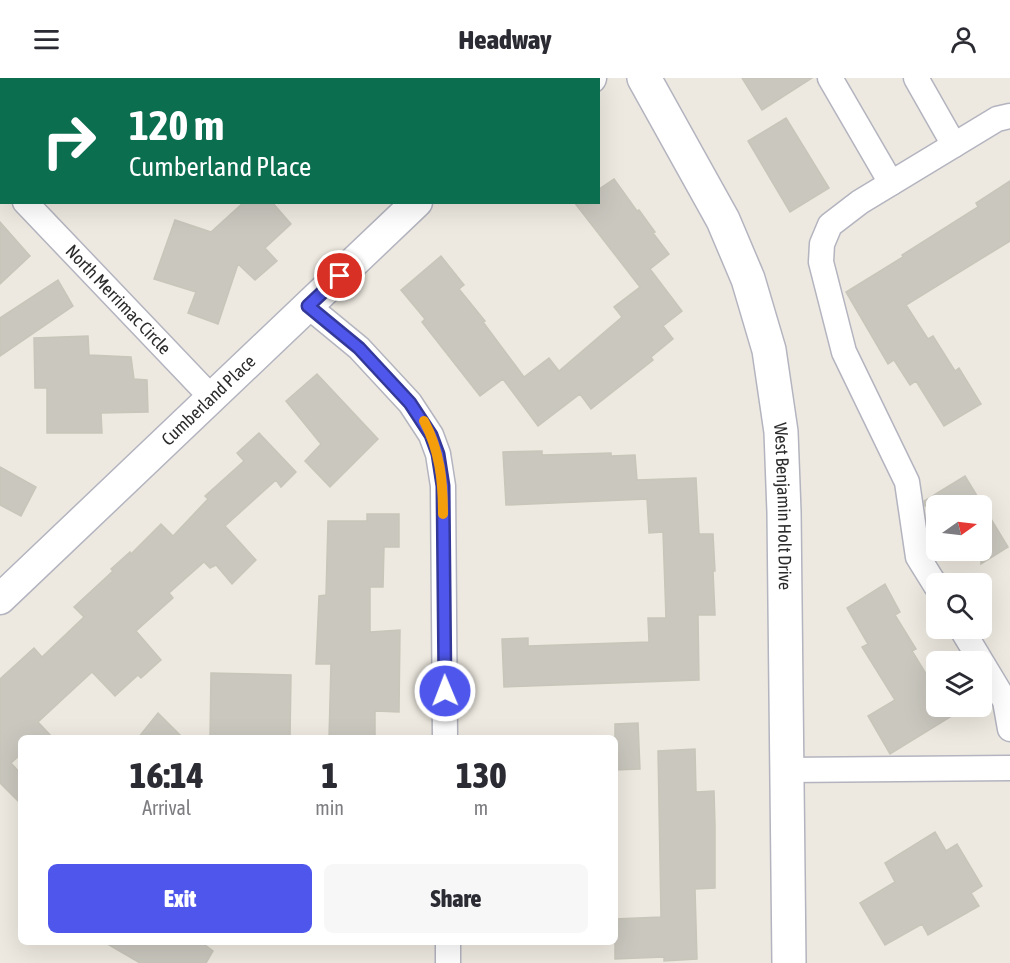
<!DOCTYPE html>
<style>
body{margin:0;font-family:"Asap Condensed",sans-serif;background:#f7f7f7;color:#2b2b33;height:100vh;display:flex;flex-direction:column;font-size:22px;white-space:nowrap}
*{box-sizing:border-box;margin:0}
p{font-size:20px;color:#7c7c81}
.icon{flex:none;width:33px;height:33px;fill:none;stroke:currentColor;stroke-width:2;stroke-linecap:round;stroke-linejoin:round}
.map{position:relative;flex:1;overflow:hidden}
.drawer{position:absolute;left:18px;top:657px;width:600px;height:210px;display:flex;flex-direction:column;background:#fff;border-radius:9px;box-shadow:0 6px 24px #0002}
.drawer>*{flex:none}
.top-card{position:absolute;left:0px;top:0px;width:600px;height:126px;box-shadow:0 6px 24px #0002;background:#0b6e4f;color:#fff;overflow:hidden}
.needle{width:39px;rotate:76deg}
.buttons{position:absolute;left:926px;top:417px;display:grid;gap:12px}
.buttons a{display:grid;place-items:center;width:66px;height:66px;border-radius:9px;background:#fff;box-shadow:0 6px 24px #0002;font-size:30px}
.pin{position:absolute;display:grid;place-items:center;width:51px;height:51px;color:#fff;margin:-26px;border:3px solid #fff;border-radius:50%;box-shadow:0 2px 6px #0007}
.me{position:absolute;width:66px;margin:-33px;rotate:359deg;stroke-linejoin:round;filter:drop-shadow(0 0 4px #0008)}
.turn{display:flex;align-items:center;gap:21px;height:126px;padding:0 30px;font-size:27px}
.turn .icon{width:78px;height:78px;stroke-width:2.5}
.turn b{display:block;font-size:42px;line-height:51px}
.eta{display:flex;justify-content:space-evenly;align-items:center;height:102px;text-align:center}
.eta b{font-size:36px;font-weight:800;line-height:42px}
.button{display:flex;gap:12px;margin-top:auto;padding:12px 30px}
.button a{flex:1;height:69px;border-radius:9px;background:#4e56ec;color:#fff;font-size:24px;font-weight:800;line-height:69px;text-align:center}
.button a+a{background:#f7f7f7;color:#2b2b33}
header{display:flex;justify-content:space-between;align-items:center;height:78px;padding:0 30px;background:#fff;font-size:27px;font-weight:800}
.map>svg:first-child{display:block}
.building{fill:#c9c7be;stroke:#c8c5ba;stroke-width:1.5}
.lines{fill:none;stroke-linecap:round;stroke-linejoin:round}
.minor-casing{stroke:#b3b4bf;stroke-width:27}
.tertiary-casing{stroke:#b3b4bf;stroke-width:33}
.secondary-casing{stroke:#b3b4bf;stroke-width:36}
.minor{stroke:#fff;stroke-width:24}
.tertiary{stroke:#fff;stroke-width:30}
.secondary{stroke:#fff;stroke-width:33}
.route-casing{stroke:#333899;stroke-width:15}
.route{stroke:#4e56ec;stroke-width:10}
.slow{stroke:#f59e0b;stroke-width:10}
.labels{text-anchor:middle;stroke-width:4.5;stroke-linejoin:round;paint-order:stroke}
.street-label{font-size:18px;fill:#2c2c2c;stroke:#fff}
</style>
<header><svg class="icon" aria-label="menu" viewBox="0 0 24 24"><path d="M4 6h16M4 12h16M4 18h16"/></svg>Headway<svg class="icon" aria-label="person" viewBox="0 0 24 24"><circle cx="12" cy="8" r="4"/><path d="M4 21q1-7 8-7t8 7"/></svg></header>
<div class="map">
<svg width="1010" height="885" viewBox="0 0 1010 885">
<rect width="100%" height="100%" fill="#ede9e0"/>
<path class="building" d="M742,0H812L762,32Z
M786,40L829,110L790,134L748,63Z
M614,101L637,133L639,132L655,154L653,155L669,176L650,191L682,233L663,248L673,261L651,279L653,282L591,331L580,316L538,348L503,301L480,318L422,244L425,241L401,212L441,178L464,207L459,211L485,243L483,244L524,299L549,280L559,293L622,239L614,229L640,209L574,124H598V112Z
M1010,103V163L906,227L928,261L933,258L955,293L959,290L981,326L944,348L916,303L910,307L894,282L888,286L846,214L903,179L902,177L978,129L976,125Z
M244,124H272L291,146L265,170L277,183L255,202L238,186L218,246L188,235L196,214L154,201L175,142L211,154Z
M0,144L30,178L0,206Z
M58,202L73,228L0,278V240Z
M88,258L89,277L131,279L134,301L147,302L148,334L101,335L102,355H47V310H35L34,260Z
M317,296L378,361L330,409L305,383L321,366L286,323Z
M259,355L296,394L281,409L276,402L225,448L256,482L232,506L216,487L210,490L204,484L169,515L173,520L136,553L161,582L141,600L138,597L115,618L92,594L38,644L53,660H21V676L11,685L21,696V726L0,705V601L34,570L42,579L84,539L74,529L113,493L111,491L130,474L131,476L161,446L173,458L208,421L205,418L244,383L237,375Z
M542,373V377L611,375V378L635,377L637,402L696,400L699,456H713L715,493H713L715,537H698L699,602L504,609L502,561L528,560V568L649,564L648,540H666L663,454L649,455L647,421L506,427L503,374Z
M0,389L36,409L21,438L0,427Z
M965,398L1008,469L981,486V428H925L924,423Z
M367,436H399V469H384L383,509H370V554L400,552L399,634L375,633V660H329L331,586H316L319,518L326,517L328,443H367Z
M885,506L900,534L895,537L916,571L912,573L936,612V628H968L890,676L868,638L895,622L862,569L868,566L847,530Z
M211,595L291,597L290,660H210Z
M158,635L183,660H138Z
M638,645L640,691L615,692V646Z
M695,671L696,714L714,713L715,748V810L695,811L697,881L664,883V879L615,881V841L661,839L658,673Z
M935,754L946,773L957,766L982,808L971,815L979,828L928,857L922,846L885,867L860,825L895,804L885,785Z
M104,864H201L213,873L206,885H140Z"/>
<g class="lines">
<g class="minor-casing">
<g id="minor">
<path d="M830,0L891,105"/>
<path d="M916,0L954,67"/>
<path d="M0,98L2,100"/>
<path id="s1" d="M25,124L212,320"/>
<path d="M308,228L359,270L410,325L431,357L438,376L443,408L445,660"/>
<path d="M936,508L918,479L907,404L844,274L821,184L822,166L830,147L860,124L997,41L1010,38"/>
<path d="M961,550L1005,623L1010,651"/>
<path d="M787,692L1010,690"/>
<path d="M448,864V885"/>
</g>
</g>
<g class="tertiary-casing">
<g id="tertiary">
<path d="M588,2L591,0"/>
<path id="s2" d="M0,521L417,124"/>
</g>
</g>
<g class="secondary-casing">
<g id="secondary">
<path id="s3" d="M644,0L723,142L748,201L769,272L781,354L784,434L789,885"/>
</g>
</g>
<use href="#minor" class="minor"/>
<use href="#tertiary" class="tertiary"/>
<use href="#secondary" class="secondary"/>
</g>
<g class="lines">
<g class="route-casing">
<path id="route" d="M340,198L308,228L359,270L410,325L431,357L438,376L443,408L445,613"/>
</g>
<use href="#route" class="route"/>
<path class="slow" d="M424,343C440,373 443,403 443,436"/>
</g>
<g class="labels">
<g class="street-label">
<text dy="6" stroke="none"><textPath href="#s1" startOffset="135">North Merrimac Circle</textPath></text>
<text dy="6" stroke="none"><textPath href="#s2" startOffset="288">Cumberland Place</textPath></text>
<text dy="6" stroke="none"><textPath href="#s3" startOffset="458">West Benjamin Holt Drive</textPath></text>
</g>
</g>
</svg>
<div class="buttons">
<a><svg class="needle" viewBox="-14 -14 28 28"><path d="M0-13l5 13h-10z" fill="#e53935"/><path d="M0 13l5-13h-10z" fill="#7c7c81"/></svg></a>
<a><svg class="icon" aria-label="search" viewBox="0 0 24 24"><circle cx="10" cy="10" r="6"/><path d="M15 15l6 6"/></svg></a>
<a><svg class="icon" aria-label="layers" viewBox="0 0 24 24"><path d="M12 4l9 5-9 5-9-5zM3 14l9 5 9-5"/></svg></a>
</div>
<div class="pin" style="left:340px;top:198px;background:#d93025"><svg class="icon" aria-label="arrive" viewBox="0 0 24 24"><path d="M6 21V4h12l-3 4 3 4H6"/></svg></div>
<svg class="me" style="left:445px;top:613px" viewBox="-20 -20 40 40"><circle r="17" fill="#4e56ec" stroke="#fff" stroke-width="3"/><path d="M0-11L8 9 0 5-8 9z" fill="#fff"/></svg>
<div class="top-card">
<div class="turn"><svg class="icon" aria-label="right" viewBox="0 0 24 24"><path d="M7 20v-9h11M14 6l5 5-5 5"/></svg><div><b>120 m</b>Cumberland Place</div></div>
</div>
<section class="drawer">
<div class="eta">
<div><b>16:14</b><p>Arrival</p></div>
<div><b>1</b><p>min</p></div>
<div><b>130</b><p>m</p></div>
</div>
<div class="button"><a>Exit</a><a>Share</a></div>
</section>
</div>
